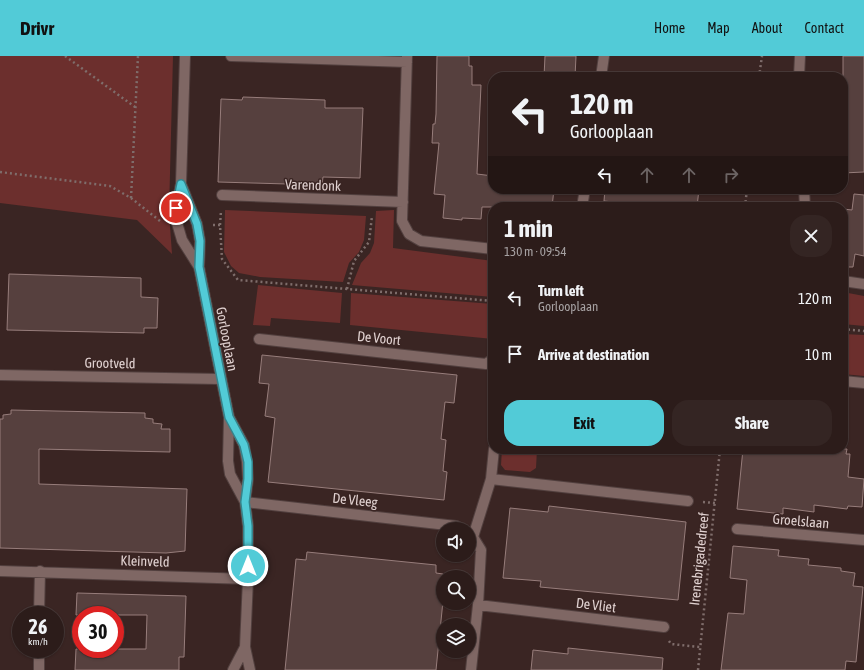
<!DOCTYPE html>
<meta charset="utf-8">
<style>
body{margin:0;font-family:"Asap Condensed",sans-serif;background:#342523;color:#f1f3f6;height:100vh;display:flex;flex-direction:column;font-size:15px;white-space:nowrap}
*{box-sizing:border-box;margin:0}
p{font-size:13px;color:#a6a1a2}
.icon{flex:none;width:22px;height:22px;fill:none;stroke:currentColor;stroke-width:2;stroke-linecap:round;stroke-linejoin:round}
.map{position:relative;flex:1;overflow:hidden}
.details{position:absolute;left:488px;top:146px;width:360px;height:252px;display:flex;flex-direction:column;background:#2c1c1a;border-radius:16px;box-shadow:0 1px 3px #0004,0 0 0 1px #483a39}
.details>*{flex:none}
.guide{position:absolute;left:488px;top:16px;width:360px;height:122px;border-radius:16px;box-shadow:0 1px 3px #0004,0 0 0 1px #483a39;background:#2c1c1a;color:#f1f3f6;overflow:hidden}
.fabs{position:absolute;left:436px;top:466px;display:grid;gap:8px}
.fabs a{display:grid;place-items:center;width:40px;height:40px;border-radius:50%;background:#2c1c1a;box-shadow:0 1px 3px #0004,0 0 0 1px #483a39;font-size:20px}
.speed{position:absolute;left:12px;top:550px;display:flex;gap:8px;font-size:20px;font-weight:700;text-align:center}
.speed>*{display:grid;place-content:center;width:52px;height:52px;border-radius:50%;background:#2c1c1a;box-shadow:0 1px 3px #0004,0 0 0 1px #483a39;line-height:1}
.speed small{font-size:10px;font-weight:400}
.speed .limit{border:6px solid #d22;background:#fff;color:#111}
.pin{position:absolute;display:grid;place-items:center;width:34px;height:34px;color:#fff;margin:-17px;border:2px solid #fff;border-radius:50%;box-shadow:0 1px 4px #0007}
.me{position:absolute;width:44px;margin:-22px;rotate:0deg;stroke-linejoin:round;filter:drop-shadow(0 0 3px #0008)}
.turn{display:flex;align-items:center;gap:14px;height:84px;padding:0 16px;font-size:18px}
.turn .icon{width:52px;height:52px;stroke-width:2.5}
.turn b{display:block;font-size:28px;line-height:34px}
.lanes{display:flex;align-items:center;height:38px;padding:0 16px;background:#0003;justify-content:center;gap:20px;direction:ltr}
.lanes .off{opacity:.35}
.round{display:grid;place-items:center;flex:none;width:42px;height:42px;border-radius:16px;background:#342523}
.headline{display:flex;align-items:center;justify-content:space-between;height:68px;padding:0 16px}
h1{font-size:24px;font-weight:700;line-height:30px}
.action{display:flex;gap:8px;margin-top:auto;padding:8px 16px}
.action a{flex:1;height:46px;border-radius:16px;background:#52cbd7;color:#111;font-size:16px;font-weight:700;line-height:46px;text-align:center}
.action a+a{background:#342523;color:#f1f3f6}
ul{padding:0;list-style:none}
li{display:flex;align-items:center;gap:12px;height:56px;padding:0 16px}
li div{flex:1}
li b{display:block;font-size:15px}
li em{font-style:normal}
header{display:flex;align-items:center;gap:24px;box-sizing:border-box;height:56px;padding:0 20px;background:#52cbd7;color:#111}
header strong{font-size:19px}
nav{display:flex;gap:22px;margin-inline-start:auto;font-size:14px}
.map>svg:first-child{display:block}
.green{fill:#6c2f2d}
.building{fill:#56403e;stroke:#977d7b}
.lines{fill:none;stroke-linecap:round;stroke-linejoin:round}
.street-casing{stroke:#52403f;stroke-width:12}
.path{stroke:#7f6d6b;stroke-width:2.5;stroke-dasharray:2 3;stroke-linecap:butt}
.street{stroke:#7f6764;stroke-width:10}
.route-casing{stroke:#35848c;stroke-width:10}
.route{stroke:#52cbd7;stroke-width:7}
.labels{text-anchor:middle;stroke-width:3;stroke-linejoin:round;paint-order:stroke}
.street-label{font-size:14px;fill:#e0d1d0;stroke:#3a2523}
</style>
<header>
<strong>Drivr</strong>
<nav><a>Home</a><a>Map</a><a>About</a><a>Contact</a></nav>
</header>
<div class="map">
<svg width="864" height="614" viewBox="0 0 864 614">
<rect width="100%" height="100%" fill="#3a2523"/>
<path class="green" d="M0,0H173L169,156L172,198L137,164L0,147Z
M225,154L366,160L364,184L359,196L349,207L343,226L260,221L239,217L231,210L224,196Z
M394,154L393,192L493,205V241L352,229L361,207L370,197L374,187L376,155Z
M258,229L342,237L340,267L271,262L270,270L253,269Z
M843,236L864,240V270L843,268Z
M351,237L493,248V283L350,269Z
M843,278L864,279V320L843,318Z
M502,393H537L536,412L530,416L505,414L501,409Z"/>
<path class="building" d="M437,0H469V10H472V29H481L477,118L493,120V133H554L552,151H482L481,163L462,162V164L443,162L445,139L434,138L439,87H432L433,68H435L436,58Z
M545,0H576L575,21H544Z
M843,0H864V116L843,117Z
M243,41L325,44V52H363L360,122L323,121L322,129L218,126L221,43L242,44Z
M605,133H699L697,151H659L604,145Z
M854,138L864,139V200L855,198L853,211H843V153L852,154Z
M9,218L141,222V241L158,242L157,272H144V277L7,274Z
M262,299L457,319L454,347L445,346L441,383L446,384L443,415L447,416L444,444L268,426L275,362L265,360L269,328L259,327Z
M11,354L145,357V362L153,363V367L162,368L161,373H170V396L39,393V428L187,433L185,495L166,497L0,492V363H3V359L11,358Z
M743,393H847L846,398H850L848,421L864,423L862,451L848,450L847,453L814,449V456L783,452V458L737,453Z
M549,450L686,466L678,544L540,531L541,525L503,522L510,452L548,456Z
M733,490L779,494L778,500L809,503L808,509L841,512V515L855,517L853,530L863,531L856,606L846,605L845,614H721L728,557L744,558L747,524L730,522Z
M307,496L436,509V517L443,518V545L436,614H285L296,503L306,504Z
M77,537L186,540L184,601H179V614H75L76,593H146L147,559H76Z
M568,592L663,602L662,614H531L533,594L568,598Z"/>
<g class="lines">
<g class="street-casing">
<path id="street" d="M185,0L181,128L176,152L177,167L182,184L199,211
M231,0L407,6
M407,0L402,165L409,178L421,185L493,193
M601,21L604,0
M799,21L800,0
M181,128L197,168L200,185L199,211L229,361L228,405L230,418L245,446
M804,133L805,151
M222,139L403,146
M582,151L585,133
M843,225L864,228
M259,283L486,308L493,303
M0,319L220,323
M843,325L864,327
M229,361L244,389L247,406L248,423L245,446L248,470V523L245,591L250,614
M491,423L688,445
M245,446L456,470L461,473
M737,473L864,484
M0,515L248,523
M478,549L664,571
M39,559L40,515
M39,614V593
M233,614L245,591
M471,614L478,549L481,494L473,481L491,423L494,393"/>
</g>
<path class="path" d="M65,0L135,51
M759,21L762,0
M0,116L110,130L131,142L160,165
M131,142L138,0
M745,151L747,133
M213,169H220L222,203L238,224L493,245
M220,169L221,155
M347,233L354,205L369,186L372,160
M843,273L864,275
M703,446L715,447
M669,585L671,588L700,591
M698,614L720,393"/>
<use href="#street" class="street"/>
</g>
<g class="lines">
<g class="route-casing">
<path id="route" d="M176,152L181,128L197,168L200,185L199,211L229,361L244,389L248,406V423L245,446L248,470V510"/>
</g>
<use href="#route" class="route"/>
</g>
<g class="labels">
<g class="street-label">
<text transform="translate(313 129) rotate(2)" y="5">Varendonk</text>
<text transform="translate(379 282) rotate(6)" y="5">De Voort</text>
<text transform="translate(227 283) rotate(79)" y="5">Gorlooplaan</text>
<text transform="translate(110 307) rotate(1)" y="5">Grootveld</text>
<text transform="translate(355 444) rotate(6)" y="5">De Vleeg</text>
<text transform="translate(801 465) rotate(5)" y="5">Groelslaan</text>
<text transform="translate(699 503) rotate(-84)" y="5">Irenebrigadedreef</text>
<text transform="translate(145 505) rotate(2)" y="5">Kleinveld</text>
<text transform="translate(596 549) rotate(7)" y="5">De Vliet</text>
</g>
</g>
</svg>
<div class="fabs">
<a><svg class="icon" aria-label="sound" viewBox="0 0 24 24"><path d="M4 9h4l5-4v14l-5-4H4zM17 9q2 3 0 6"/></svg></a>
<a><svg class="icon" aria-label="search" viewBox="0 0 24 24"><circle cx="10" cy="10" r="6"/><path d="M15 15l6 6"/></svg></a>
<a><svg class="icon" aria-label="layers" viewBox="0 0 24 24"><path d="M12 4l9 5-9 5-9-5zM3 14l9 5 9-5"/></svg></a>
</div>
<div class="speed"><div>26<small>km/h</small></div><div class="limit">30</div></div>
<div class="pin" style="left:176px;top:152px;background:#d93025"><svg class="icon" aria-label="arrive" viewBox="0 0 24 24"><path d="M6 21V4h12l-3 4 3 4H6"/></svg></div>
<svg class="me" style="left:248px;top:510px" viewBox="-20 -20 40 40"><circle r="17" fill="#52cbd7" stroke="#fff" stroke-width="3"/><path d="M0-11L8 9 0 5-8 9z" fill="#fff"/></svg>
<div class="guide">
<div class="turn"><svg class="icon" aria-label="left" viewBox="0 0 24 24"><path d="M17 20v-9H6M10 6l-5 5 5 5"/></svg><div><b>120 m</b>Gorlooplaan</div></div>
<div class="lanes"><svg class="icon" aria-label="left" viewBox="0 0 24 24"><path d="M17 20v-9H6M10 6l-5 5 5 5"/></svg><svg class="icon off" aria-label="ahead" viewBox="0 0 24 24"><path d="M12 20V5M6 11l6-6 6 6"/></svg><svg class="icon off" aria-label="ahead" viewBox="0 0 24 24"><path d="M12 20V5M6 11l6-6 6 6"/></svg><svg class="icon off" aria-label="right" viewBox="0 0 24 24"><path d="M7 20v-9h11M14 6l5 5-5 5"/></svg></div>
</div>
<section class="details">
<div class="headline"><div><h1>1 min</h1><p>130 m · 09:54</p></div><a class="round"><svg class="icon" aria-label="close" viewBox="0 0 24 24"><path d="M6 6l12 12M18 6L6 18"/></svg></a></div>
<ul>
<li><svg class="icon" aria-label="left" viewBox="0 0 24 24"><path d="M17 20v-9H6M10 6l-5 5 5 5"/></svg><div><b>Turn left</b><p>Gorlooplaan</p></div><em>120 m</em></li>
<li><svg class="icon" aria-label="arrive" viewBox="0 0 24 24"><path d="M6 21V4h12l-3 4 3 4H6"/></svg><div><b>Arrive at destination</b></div><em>10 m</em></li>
</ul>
<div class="action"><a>Exit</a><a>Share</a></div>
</section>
</div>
